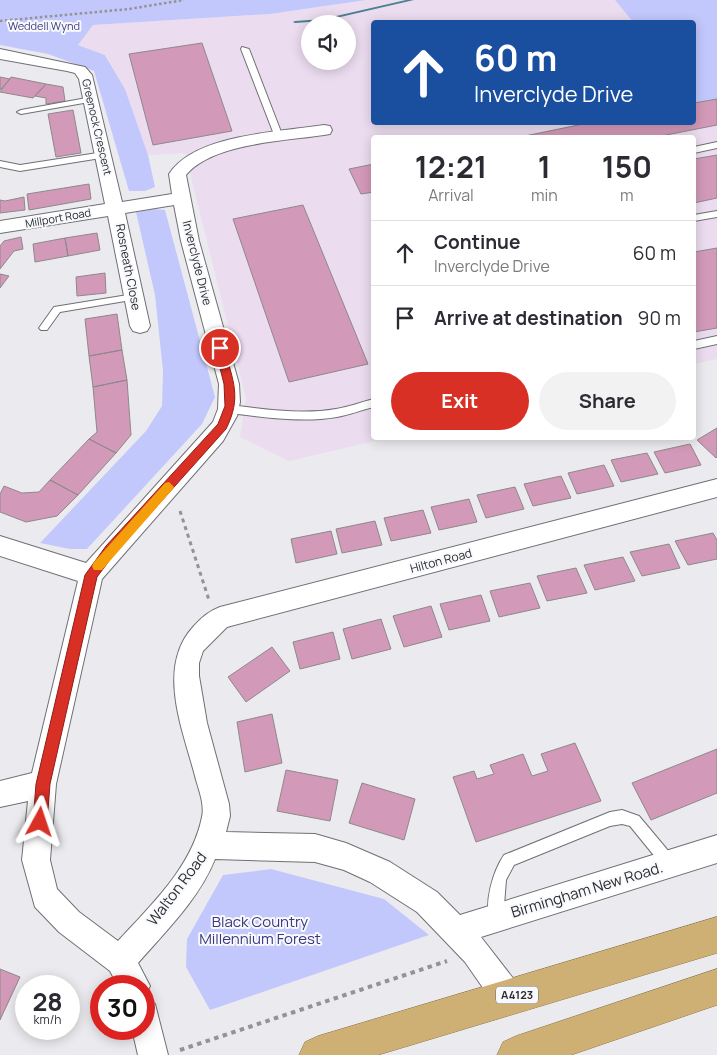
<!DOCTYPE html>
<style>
body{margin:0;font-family:Manrope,sans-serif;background:#f2f2f3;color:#2b2b33;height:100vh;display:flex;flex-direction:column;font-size:19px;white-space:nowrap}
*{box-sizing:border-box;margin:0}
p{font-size:16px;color:#7c7c81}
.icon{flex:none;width:28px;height:28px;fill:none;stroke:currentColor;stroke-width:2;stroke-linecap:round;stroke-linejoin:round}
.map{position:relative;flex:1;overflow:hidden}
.side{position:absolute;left:371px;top:135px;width:325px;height:305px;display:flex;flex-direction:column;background:#fff;border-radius:5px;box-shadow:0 2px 12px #0003}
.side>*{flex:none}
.banner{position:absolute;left:371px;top:20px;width:325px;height:105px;border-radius:5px;box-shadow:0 2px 12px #0003;background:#1a4fa0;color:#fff;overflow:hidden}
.tools{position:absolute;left:301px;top:15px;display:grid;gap:10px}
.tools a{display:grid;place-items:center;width:55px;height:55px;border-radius:50%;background:#fff;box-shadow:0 2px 12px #0003;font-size:25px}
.speed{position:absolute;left:15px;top:975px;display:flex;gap:10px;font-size:25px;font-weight:700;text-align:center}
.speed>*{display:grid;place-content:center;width:65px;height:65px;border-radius:50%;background:#fff;box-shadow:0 2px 12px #0003;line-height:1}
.speed small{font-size:12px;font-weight:400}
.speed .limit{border:8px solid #d22;background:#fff;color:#111}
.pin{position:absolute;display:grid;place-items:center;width:42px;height:42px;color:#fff;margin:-21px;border:2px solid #fff;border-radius:50%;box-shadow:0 1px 5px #0007}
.me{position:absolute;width:55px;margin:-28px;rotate:5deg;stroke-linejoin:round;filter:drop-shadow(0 0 4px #0008)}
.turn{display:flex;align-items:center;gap:18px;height:105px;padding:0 20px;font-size:22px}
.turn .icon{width:65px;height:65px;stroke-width:2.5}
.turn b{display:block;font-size:35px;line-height:42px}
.eta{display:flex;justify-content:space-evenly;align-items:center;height:85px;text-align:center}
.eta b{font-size:30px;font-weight:700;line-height:35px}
.primary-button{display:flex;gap:10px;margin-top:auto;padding:10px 20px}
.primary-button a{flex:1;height:58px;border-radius:30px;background:#d93025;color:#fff;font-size:20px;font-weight:700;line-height:58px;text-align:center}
.primary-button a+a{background:#f2f2f3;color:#2b2b33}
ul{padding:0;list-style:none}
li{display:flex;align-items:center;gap:15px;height:65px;padding:0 20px;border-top:1px solid #e1e1e2}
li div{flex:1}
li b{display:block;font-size:19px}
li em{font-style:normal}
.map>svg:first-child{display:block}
.industrial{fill:#ebdcef;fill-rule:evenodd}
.green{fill:#c3c8fc}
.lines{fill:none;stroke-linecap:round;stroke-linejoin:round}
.stream{fill:#4c7f91;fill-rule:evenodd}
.building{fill:#d399b8;stroke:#8d898b}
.service-casing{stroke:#6f7073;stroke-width:2}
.minor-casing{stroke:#6f7073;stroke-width:2}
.trunk-casing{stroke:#8e7545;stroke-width:1}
.path-far2{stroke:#939396;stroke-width:2.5;stroke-dasharray:2.5 2.5;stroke-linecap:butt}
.path-far1{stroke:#939396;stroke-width:3;stroke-dasharray:4 4;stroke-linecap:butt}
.path{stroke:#939396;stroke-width:4;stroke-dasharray:4.5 4.5;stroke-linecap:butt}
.service{fill:#fff;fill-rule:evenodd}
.minor{fill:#fff;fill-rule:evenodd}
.trunk{fill:#cfb074;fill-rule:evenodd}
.route{fill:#d93025;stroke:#8d1f18}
.slow{fill:#f59e0b}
.labels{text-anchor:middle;stroke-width:4;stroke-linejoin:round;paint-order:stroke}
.far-park-label{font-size:11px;fill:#39387b;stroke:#f8f9fd}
.far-street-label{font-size:11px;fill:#2c2c2e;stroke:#f8f9fd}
.shield{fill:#f8f9fd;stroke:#696a6c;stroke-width:1}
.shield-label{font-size:11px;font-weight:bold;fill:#2c2c2e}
.street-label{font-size:12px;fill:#2c2c2e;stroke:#f8f9fd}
.near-street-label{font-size:15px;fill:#2c2c2e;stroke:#f8f9fd}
.near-park-label{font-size:15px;fill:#39387b;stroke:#f8f9fd}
</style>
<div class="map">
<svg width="717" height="1055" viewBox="0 0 717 1055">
<rect width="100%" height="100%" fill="#ebebef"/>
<path class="industrial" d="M366,0H615L633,22H374V122H694V99L697,104L717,100V359L694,364V138H374V438H388L289,461L240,437L246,398L185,153L148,155L125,89L106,55L78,45L93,25L270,14ZM310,24H348V61H310Z"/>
<path class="green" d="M0,0H366L270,14L93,25L78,45L105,55L125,89L148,155L155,187L145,191H129L94,71L48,54L0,45Z
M615,0H717V100L697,104L694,99V22H633Z
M154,209L165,210L215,397L202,424L87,549H70L40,543L146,431L162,406L163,371L155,295L136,212Z
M271,869L384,899L429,935L210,1010L186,967L187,939L223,875Z"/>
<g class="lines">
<path class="stream" d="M406,0H414L323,21L295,23L293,22L295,21L323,19Z"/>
</g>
<path class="building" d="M202,43L232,131L153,145L129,54Z
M0,77L10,79L0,90Z
M11,77L46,84L33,98L0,92Z
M46,84L63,87L65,101L46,104V98L35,96Z
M717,99V125L651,138H515L593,122H694V103Z
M73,110L81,153L56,157L48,114Z
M717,155V198L694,203V159Z
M374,164V192L361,194L349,169Z
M89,184L91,199L29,210L27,194Z
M24,197L25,210L0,213V200L5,201Z
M303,205L368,364L289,382L233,219Z
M97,233L100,250L68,256L65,238Z
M21,237L23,249L14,251L0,269V246L4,241Z
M65,238L68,256L35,262L33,244Z
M717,248V328L694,332V252Z
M105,273L106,293L77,296L76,277Z
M0,274L9,276L0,288Z
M117,314L122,350L89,356L85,319Z
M122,350L127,380L93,387L89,356Z
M127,380L131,435L116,453L89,439L97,432L93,387Z
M717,428V457L716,458L697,440Z
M89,439L116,453L78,495L50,480Z
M690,444L701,465L665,473L654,452Z
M647,453L658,474L621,482L611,460Z
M604,465L614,486L577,494L568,473Z
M561,476L571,498L533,506L524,484Z
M50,480L78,495L57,516L26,522L0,512V494L4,486L22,493L39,492Z
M515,487L524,509L486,518L477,495Z
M469,499L477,522L439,530L431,507Z
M423,510L431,533L391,541L384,518Z
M375,521L382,545L342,553L336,529Z
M331,531L337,554L296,563L291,539Z
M713,533L717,540V559L688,565L675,541Z
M669,544L680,568L642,576L630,552Z
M623,557L635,581L595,590L584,565Z
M576,568L587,593L547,601L537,576Z
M530,583L540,608L499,617L490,591Z
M481,595L490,621L449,630L440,604Z
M431,606L442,637L404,647L393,616Z
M381,619L391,649L352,659L343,629Z
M333,632L340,659L300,669L293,642Z
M272,647L290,671L246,702L228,677Z
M272,714L282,763L245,772L237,722Z
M575,743L601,801L476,842L453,777L474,771L477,779L494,774L490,765L523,754L532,776L548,771L541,754Z
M717,749V793L651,820L632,783Z
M286,770L338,780L330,821L277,811Z
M362,783L415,799L404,840L349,823Z
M0,969L20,977L0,1020Z"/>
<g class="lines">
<g class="service-casing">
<path id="service" d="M242,47L249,49L283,137L282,139H276L275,137L241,49Z
M92,97L96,99L95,101L21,114L17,112L21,110Z
M717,142V148L694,153V147Z
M104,152L107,153V157L20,171L0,167V161L20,165Z
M717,211V217L694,221V215Z
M134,294L137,295V299L60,312L47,330H41L39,328L54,307Z
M717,336V344L694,349V341Z
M374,399V407C361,410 349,415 337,417C301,423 265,417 229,413L224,409L229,405C265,409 301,415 336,409C349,407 361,402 374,399Z
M622,810L639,816L675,859L677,864L675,869L670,871L665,869L630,826L622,824L610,826L514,865L506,880L503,918L501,923L496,925L491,923C483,905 493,871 504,855L610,812Z"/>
</g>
<g class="minor-casing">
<path id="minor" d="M0,49L85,67L92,75L122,202L172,194L169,174C195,134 280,132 324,125L330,126L332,130L330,134L324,135C285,141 212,143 186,175L199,241L239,384L240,402L237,416L223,441L102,579L56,784L50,860L57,889L79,912L118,941C151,905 192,867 202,817C205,804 198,788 195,776C183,730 156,668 193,627C201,618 209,611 220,607L717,479V497L227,627L203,651L199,663V676L207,723L229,804L230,816L226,832L315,834L346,843L390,862L437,892L460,915L717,835V863L481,937L519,986L523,997L519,1008L508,1012L497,1008L465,962L417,912L370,882L344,870L315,862L215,859C199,899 166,931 138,963L150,986L144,997V986H118L110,971L59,932L35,907L22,860L28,801L0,807V781L32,773L78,581L0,556V536L86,563L213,422L218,409L219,384L181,241L174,205L125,213L150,326L147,331L140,333L133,331L130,326L108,216L0,233V221L105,204L79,79L75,73L67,71L0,59Z
M144,1000L155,1004L168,1055H138L132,1029H144Z"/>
</g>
<g class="trunk-casing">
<path id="trunk" d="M717,917V953L378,1055H299L305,1042L318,1036Z
M717,969V1005L571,1055H497L503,1042L516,1036Z"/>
</g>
<path class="path-far2" d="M0,21L129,9L184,0"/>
<path class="path-far1" d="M180,511L209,600"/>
<path class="path" d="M180,1050L447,961"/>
<use href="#service" class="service"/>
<use href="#minor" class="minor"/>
<use href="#trunk" class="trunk"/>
</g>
<path class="route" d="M220,345L224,348C233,381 242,397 226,429L115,553L97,577L50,784L47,822L45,827L40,829L35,827L33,822L36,784L85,575L106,546L218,424L225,406L224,384L215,348Z"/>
<path class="slow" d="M169,482L174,487L172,490L102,570H94L92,566L94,562L165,483Z"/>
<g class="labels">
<g class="far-park-label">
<text x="44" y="30">Weddell Wynd</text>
</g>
<g class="far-street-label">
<text transform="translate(97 127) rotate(77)" y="4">Greenock Crescent</text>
<text transform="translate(58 218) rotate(-10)" y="4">Millport Road</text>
</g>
<rect class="shield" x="496" y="986.5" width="42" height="17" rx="4"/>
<g class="shield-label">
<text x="517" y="999">A4123</text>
</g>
<g class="street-label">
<text transform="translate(197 263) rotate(76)" y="4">Inverclyde Drive</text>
<text transform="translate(128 267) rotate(79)" y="4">Rosneath Close</text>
<text transform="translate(441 561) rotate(-15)" y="4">Hilton Road</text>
</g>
<g class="near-street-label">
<text transform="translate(177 889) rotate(-53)" y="5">Walton Road</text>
<text transform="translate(587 890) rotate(-17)" y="5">Birmingham New Road.</text>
</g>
<g class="near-park-label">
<text x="260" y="927">Black Country<tspan x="260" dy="17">Millennium Forest</tspan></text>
</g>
</g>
</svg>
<div class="tools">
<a><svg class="icon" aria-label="sound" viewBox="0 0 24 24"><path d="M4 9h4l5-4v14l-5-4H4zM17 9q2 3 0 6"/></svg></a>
</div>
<div class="speed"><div>28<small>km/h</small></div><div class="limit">30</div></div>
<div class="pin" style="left:220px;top:348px;background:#d93025"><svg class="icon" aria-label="arrive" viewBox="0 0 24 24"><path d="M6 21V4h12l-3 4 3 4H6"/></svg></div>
<svg class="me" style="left:40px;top:822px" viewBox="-20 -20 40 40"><path d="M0-17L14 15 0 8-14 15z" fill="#d93025" stroke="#fff" stroke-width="4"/></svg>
<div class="banner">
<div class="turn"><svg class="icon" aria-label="ahead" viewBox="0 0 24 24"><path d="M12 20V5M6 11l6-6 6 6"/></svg><div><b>60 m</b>Inverclyde Drive</div></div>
</div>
<section class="side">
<div class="eta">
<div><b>12:21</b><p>Arrival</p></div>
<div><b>1</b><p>min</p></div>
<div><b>150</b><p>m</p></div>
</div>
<ul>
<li><svg class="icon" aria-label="ahead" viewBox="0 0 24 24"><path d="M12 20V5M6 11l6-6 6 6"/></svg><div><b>Continue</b><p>Inverclyde Drive</p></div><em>60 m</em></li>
<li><svg class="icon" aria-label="arrive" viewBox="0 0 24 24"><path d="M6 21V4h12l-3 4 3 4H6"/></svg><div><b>Arrive at destination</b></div><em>90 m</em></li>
</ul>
<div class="primary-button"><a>Exit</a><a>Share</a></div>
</section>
</div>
